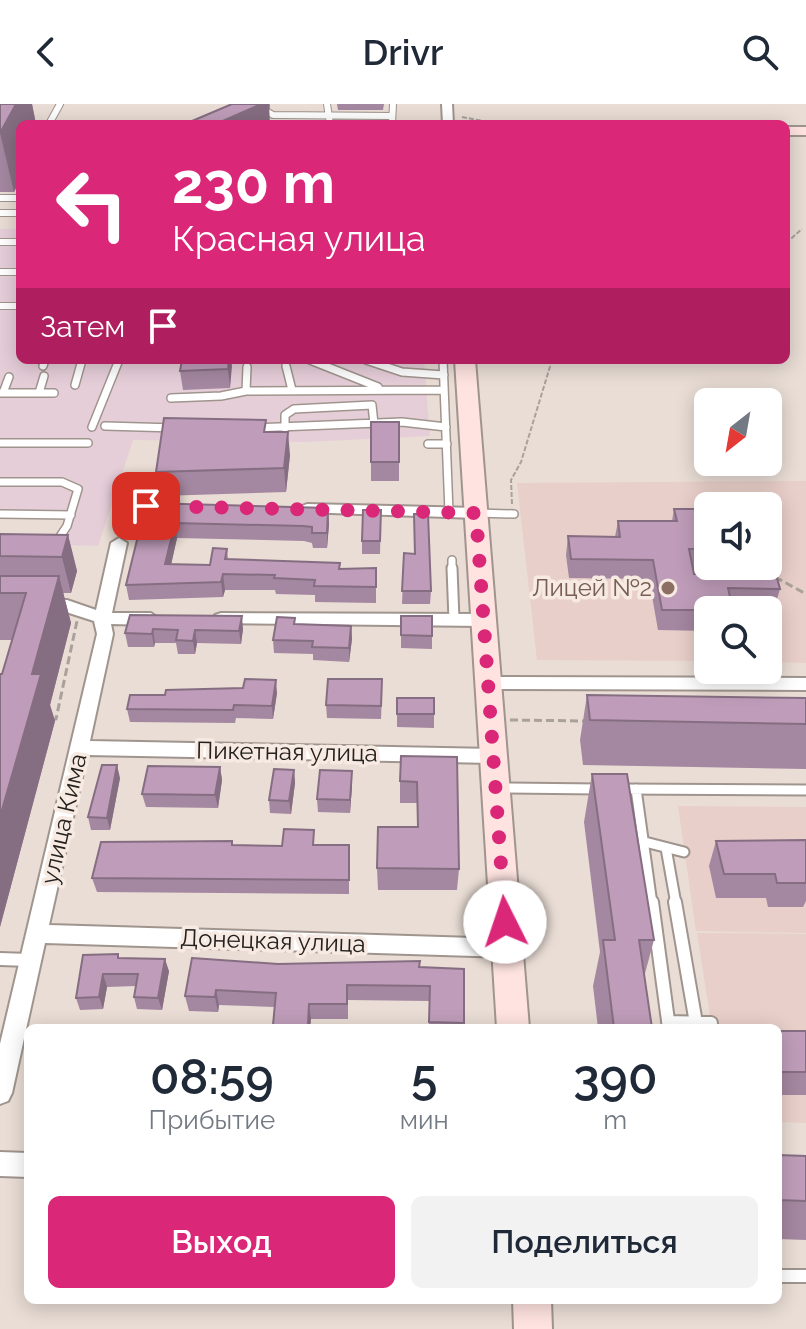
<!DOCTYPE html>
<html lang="ru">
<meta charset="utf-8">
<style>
body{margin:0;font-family:Raleway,sans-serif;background:#f2f2f3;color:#1f2937;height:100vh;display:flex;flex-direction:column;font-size:30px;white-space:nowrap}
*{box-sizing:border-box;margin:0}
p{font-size:26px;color:#747a83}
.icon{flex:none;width:44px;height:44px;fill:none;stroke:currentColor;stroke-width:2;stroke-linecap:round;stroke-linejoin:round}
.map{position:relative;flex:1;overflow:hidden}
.side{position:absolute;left:24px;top:920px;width:758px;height:280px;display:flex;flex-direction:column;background:#fff;border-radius:12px;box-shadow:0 4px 20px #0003}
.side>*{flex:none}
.hud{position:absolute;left:16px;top:16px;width:774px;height:244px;border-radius:12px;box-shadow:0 4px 20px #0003;background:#db2777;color:#fff;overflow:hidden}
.needle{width:52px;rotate:211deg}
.buttons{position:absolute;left:694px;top:284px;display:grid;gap:16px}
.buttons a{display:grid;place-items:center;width:88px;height:88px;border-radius:12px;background:#fff;box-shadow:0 4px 20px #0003;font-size:40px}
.pin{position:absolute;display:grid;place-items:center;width:68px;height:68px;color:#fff;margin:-34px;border-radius:16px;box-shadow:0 4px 12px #0006}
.me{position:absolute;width:88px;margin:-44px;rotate:356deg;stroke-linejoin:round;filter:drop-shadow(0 0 6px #0008)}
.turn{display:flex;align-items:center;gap:28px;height:168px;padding:0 24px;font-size:36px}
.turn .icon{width:104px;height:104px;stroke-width:2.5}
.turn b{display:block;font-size:56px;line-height:68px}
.then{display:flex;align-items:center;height:76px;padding:0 24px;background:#0003;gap:16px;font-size:30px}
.eta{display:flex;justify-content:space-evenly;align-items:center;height:136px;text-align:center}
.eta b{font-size:48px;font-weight:600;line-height:56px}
.button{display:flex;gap:16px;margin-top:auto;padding:16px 24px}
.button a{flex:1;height:92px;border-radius:12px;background:#db2777;color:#fff;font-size:32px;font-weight:600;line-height:92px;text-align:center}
.button a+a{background:#f2f2f3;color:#1f2937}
header{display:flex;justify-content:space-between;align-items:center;height:104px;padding:0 24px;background:#fff;font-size:36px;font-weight:600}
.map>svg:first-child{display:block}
.industrial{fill:#e6ced9}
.education{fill:#e9cfc9;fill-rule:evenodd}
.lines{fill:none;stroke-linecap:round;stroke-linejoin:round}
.lane-far3-casing{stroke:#a0958e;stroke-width:8}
.lane-far2-casing{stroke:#a0958e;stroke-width:10}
.lane-far1-casing{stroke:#a0958e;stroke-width:13}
.lane-casing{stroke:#a0958e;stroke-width:16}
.street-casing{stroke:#a0958e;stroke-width:4}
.secondary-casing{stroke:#a0958e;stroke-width:4}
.path-far1{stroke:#aaa19b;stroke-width:2;stroke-dasharray:5 2;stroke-linecap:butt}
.path{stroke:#aaa19b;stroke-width:3;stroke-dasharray:8 4;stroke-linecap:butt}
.lane-far3{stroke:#fff;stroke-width:6}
.lane-far2{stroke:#fff;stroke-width:7}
.lane-far1{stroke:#fff;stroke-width:9}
.lane{stroke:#fff;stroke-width:12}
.street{fill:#fff;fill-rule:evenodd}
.secondary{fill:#fee3e0;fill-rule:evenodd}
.wall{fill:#a487a0}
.shaded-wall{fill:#866e82}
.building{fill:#bf9dba;stroke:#866e82;stroke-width:2}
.route{stroke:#db2777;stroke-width:14;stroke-dasharray:0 25.2}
.education-dot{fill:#8d6e63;stroke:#f6eae2;stroke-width:3}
.labels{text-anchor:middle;stroke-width:7;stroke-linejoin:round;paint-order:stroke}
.education-label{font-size:24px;fill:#785e54;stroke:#f6eae2;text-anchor:end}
.street-label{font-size:24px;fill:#24201d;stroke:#f6eae2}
</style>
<header><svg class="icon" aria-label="back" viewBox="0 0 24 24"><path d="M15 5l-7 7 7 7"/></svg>Drivr<svg class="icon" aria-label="search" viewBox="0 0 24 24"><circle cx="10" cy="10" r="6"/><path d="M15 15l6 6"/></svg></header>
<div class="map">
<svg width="806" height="1225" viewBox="0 0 806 1225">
<rect width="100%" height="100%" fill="#e9ddd5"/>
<path class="industrial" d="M0,125H20V256H424L430,332L305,338L133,336L98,442L64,441L70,411L0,409Z"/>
<path class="education" d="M806,377V559L768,558V506H708V557L537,556L517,379ZM708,402H768V462H708Z
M678,702L806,703V829L696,827Z
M697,829L806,830V1019L778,1018V924H712Z"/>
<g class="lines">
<g class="lane-far3-casing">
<path id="lane-far3" d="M266,0V7L273,11L392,12
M327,0L330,20
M49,20L60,0
M392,20L393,0
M0,94H20
M0,109H20
M0,138H20
M0,168H20
M0,202H19L20,198"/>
</g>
<g class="lane-far2-casing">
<path id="lane-far2" d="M310,256L378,283
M366,256L402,268L444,271
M443,256L449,408
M43,262L45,256
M286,262L292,286
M247,263L246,287L444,286
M75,281L82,256
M0,289H54
M3,289L9,273
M39,289L44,272
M171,294L221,292L246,287
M105,322L175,324
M92,323L119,256
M254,324L402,318L446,323
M285,324V311L294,305L372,301L374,320
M0,339H88
M428,340H447
M0,378H62L78,385L67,422L55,440
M477,409L514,410
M0,410L71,411
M452,456V466"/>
</g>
<g class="lane-far1-casing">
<path id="lane-far1" d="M452,464L454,516
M497,684L599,685
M617,685L806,686
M636,685L652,800
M645,738L684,748
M666,744L676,800"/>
</g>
<g class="lane-casing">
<path id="lane" d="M652,798L669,924
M675,798L696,919
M0,855L29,856
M668,918L711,919
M778,1172H806"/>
</g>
<g class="street-casing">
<path id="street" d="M442,0H452L453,20H443Z
M307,400L476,404L484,409L476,414L302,408V402Z
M119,434L127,439L112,509H151L159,515L151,521L111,520L113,530L90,637L493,645L500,647L502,652L500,657L493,659L87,651L49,821L507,835L514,838L518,844L514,850L507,853L45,839L12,989L8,997L0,1000V940L97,530L94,517L66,508L0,507V495L67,496L96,506L111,439Z
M221,509L483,510L491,516L483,522L215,519L213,515L215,511Z
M488,573L806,574V586L488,585L479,579Z
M0,1048L28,1049V1073L0,1072Z"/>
</g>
<g class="secondary-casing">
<path id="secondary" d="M786,23H806V31H786Z
M455,256H475L529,924H497Z
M513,1196H551L552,1225H514Z"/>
</g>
<path class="path-far1" d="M462,13L483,17L778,20
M786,139L802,125
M512,400L511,376L521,358L552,256
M127,430L144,408
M724,462L737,463"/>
<path class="path" d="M775,473L806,490
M52,615H56L77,517
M510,616L587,617"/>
<use href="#lane-far3" class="lane-far3"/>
<use href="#lane-far2" class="lane-far2"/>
<use href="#lane-far1" class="lane-far1"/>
<use href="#lane" class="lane"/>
<use href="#street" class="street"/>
<use href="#secondary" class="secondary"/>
</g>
<path class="wall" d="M0,0H32L36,20H20V76L14,88H0Z
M337,0H384L383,6H338Z
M182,256H231L230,284L183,286L180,267Z
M399,318V377H371V358Z
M290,351L286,388L160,392L156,368Z
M146,399L328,404L329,420L327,444H313L312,439L304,437L177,434L171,460L210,461L227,445L228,455L340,465L376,464V499L315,498V491L276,490L275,486H225L223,493L129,496L126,481Z
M674,405H708V448H705L701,465H693L694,470H733L735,462H768L780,485L774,505L733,504L708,506V527L658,526L649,475L569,474L566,451L568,432L615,433L618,417H672Z
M381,406L380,450H362V437Z
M414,410L431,487L430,500H402L404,449L415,450Z
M0,430L68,431L77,467L71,489H63L71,519L50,601L55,617L0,823V570H2L12,536H0Z
M130,511L243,525L241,540L197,539L195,550H178L176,539H155L154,543H128L125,529Z
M401,512H432V545L401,544Z
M295,520L351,522L352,535L349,558L313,556V550L274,549L273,536Z
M277,589L273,615L236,614L235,619L130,618L127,605L165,591Z
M382,589L381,615L327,614L326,601Z
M587,591L806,594V665L583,661L580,636Z
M397,594L434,610V624L397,623Z
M457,653L459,765L457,786H378L377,764L417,723V699H400V677Z
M220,663L222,676L218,704L146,703L142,690Z
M294,666L295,679L291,710L270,709L269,696Z
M352,667V680L350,709L318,708L317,695Z
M592,670L654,836L644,873L652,924H598L593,882L600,848L584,718Z
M120,674L110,726H91L88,713Z
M806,736V797L803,803H768L766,794H716L709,762L716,737Z
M232,737L233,741L282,742L349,741V790L97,788L92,774Z
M120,854L169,867L162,906L137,905L134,893L136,882L107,883L103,905L80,906L76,894Z
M278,860L464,865L463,924H429V897L348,896V915H311L310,924H273L274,903L219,901L218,908L189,907L185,892Z
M778,927H806V991H778Z
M778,1051L806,1052V1136L778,1135Z"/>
<path class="shaded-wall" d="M16,0H32L36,20H20V76L14,88L0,29Z
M261,0H269L270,20H216Z
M229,256H231L232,262L230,284L228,265Z
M288,328L290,351L286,388L284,364Z
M328,404L329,420L327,444V429Z
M175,419L177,434L168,475L165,460Z
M68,431L77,467L71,489L62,453Z
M223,470L225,486L223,493L221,478Z
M59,472L71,519L50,601L55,617L0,823V713L32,570Z
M242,512L243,525L241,540L239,527Z
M351,522L352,535L349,558V544Z
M153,525L155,539L154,543L152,530Z
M195,526L197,539L195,550L193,537Z
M276,576L277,589L273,615L272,602Z
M117,661L120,674L110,726L107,714Z
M220,663L222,676L218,704L215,691Z
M294,666L295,679L291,710L289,697Z
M352,667V680L350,709V696Z
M165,855L169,867L162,906L158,894Z
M103,870L107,883L103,905L99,893Z
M216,886L219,901L218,908L215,893Z
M309,900L311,915L310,924H308Z"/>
<path class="building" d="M0,0H16L0,29Z
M232,0H261L216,20H185Z
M182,256H229L228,265L180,267Z
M164,314L266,316L264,328H288L284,364L156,368Z
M371,318H399V358H371Z
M146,399L328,404L327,429H312V423L303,422L175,419L165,460L210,461L213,444L227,445L225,455L340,459L339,465L376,464V483L314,482L315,476L274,474L275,471L223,470L221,478L126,481Z
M674,405H708V428H702L706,445H689L694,470H739L737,462H768V459H773L780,485L728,484L733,506H662L653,456L571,455L568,432L620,433L618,417H677Z
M363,406H381L380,437H362Z
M414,410H428L431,487H402L404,449L415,450Z
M0,430L68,431L62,453L0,452Z
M0,472H59L32,570H41L0,713V570H2L26,489H0Z
M130,511L242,512L239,527L195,526L193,537L176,536L178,526L153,525L152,530L125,529Z
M401,512H432V532L401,531Z
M277,513L295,514L294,520L351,522L349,544L312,543L313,537L273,536Z
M245,575L276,576L272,602L234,601L233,606L127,605L130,591H165L166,586L243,584Z
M328,575H382L381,602L326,601Z
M587,591L806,594V620L590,616Z
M397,594H434V610H397Z
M401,652L457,653L459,765L377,764L378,723H418L417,678L400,677Z
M102,661H117L107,714L88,713Z
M148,662L220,663L215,691L142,690Z
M274,665L294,666L289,697L269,696Z
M320,666L352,667L350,696L317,695Z
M592,670H627L654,836H639L652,924H614L603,836H615Z
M284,725L314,726L313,741H349V776L92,774L101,738L232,737V741L282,742Z
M806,736V779H777L775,770H724L716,737Z
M118,850V854L165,855L158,894L134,893L138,870H103L99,893L76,894L83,851Z
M192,854L278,860L420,857L419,863L464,865V919L429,918L430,882L347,881V900H309L308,921H273L276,889L216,886L215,893L185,892Z
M778,927H806V968H778Z
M778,1051L806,1052V1097L778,1096Z"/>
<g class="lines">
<path class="route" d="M146,402L476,409L505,818"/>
</g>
<circle class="education-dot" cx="668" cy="484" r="8"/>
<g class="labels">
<g class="education-label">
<text x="652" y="492">Лицей №2</text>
</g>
<g class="street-label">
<text transform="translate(287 648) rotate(1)" y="8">Пикетная улица</text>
<text transform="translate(64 715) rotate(-77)" y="8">улица Кима</text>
<text transform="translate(273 837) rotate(2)" y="8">Донецкая улица</text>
</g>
</g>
</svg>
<div class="buttons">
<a><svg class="needle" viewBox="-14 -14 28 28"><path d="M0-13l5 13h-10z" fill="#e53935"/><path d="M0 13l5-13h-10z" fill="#747a83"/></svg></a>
<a><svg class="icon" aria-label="sound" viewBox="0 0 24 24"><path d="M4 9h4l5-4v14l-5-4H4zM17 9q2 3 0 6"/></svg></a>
<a><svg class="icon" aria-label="search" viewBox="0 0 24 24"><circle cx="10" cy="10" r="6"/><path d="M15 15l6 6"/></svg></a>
</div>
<div class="pin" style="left:146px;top:402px;background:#d93025"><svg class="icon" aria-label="arrive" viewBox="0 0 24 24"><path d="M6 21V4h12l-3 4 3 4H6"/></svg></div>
<svg class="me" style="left:505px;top:818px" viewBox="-20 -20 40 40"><circle r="19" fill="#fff"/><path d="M0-13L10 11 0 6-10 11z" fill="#db2777"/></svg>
<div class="hud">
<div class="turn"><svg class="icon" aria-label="left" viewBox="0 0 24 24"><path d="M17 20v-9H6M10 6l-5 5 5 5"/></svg><div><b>230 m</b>Красная улица</div></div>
<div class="then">Затем<svg class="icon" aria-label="arrive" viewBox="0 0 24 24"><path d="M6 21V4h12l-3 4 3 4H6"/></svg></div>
</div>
<section class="side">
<div class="eta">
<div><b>08:59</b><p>Прибытие</p></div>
<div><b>5</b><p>мин</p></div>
<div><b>390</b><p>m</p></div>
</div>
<div class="button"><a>Выход</a><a>Поделиться</a></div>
</section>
</div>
